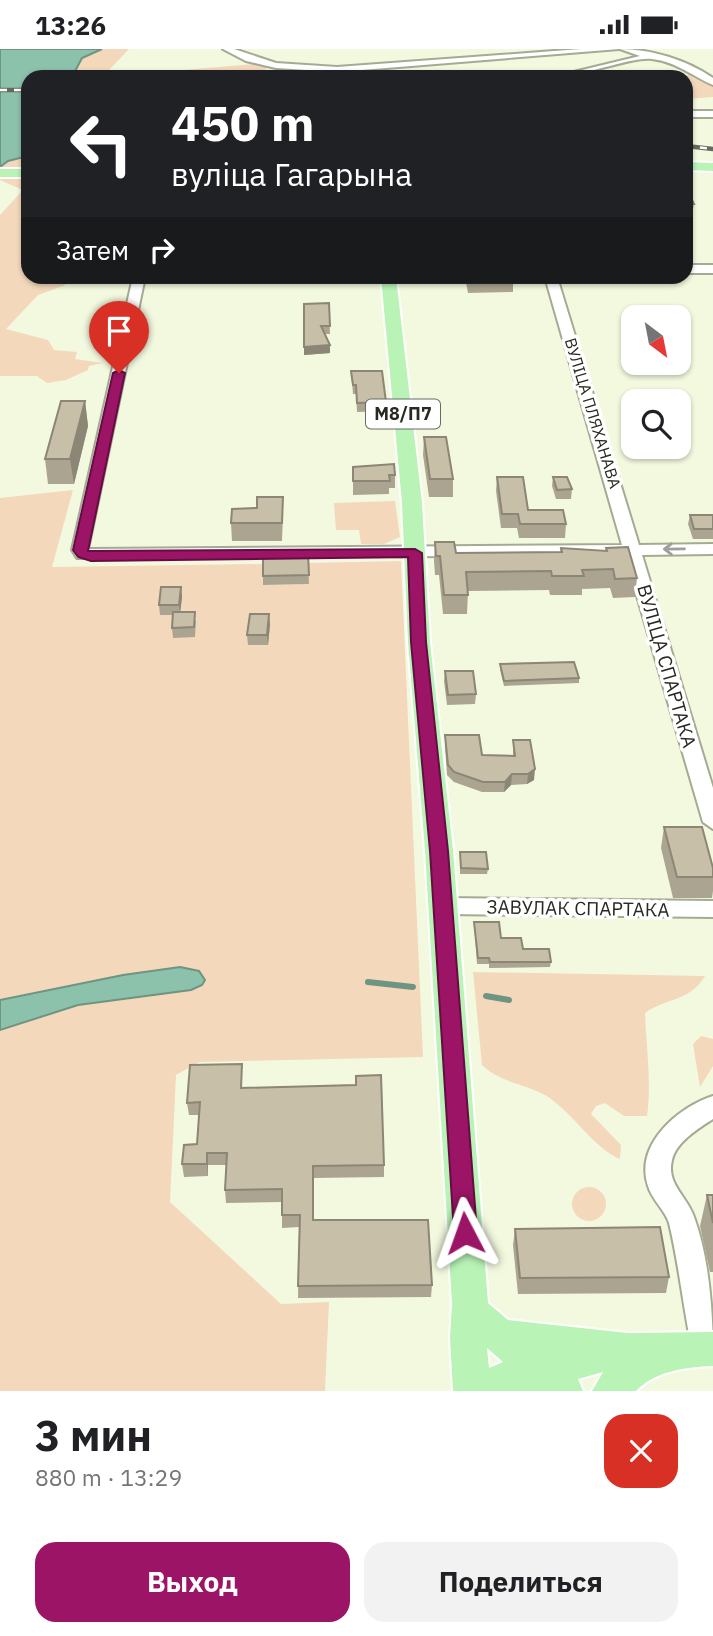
<!DOCTYPE html>
<html lang="ru">
<meta charset="utf-8">
<style>
body{margin:0;font-family:"IBM Plex Sans",sans-serif;background:#f2f2f2;color:#202124;height:100vh;display:flex;flex-direction:column;font-size:26px;white-space:nowrap}
*{box-sizing:border-box;margin:0}
p{font-size:23px;color:#757577}
.icon{flex:none;width:38px;height:38px;fill:none;stroke:currentColor;stroke-width:2;stroke-linecap:round;stroke-linejoin:round}
.map{position:relative;height:1342px;overflow:hidden}
.panel{display:flex;flex-direction:column;background:#fff;flex:1}
.panel>*{flex:none}
.hud{position:absolute;left:21px;top:21px;width:672px;height:214px;border-radius:21px;box-shadow:0 2px 5px #0004;background:#202124;color:#fff;overflow:hidden}
.needle{width:46px;rotate:148deg}
.buttons{position:absolute;left:621px;top:256px;display:grid;gap:14px}
.buttons a{display:grid;place-items:center;width:70px;height:70px;border-radius:14px;background:#fff;box-shadow:0 2px 5px #0004;font-size:35px}
.pin{position:absolute;display:grid;place-items:center;width:60px;height:60px;color:#fff;margin:-72px -30px;border-radius:50% 50% 50% 0;rotate:-45deg;box-shadow:0 0 7px #0007}
.pin .icon{rotate:45deg}
.me{position:absolute;width:77px;margin:-38px;rotate:356deg;stroke-linejoin:round;filter:drop-shadow(0 0 5px #0008)}
.turn{display:flex;align-items:center;gap:24px;height:147px;padding:0 35px;font-size:32px}
.turn .icon{width:91px;height:91px;stroke-width:2.5}
.turn b{display:block;font-size:49px;line-height:60px}
.then{display:flex;align-items:center;height:66px;padding:0 35px;background:#0003;gap:14px;font-size:26px}
.round{display:grid;place-items:center;flex:none;width:74px;height:74px;border-radius:21px;background:#f2f2f2}
.summary{display:flex;align-items:center;justify-content:space-between;height:119px;padding:0 35px}
h1{font-size:42px;font-weight:700;line-height:52px}
.cta{display:flex;gap:14px;margin-top:auto;padding:14px 35px}
.cta a{flex:1;height:80px;border-radius:21px;background:#9c1465;color:#fff;font-size:28px;font-weight:700;line-height:80px;text-align:center}
.cta a+a{background:#f2f2f2;color:#202124}
.status{display:flex;justify-content:space-between;align-items:center;height:49px;padding:0 35px;background:#fff;direction:ltr}
.status svg{height:19px;fill:currentColor}
.map>svg:first-child{display:block}
.green{fill:#f4d8bc}
.water{fill:#8cc1ac;stroke:#6e9482;stroke-width:2}
.lines{fill:none;stroke-linecap:round;stroke-linejoin:round}
.stream{stroke:#6e9482;stroke-width:6}
.minor-casing{stroke:#a5ab93;stroke-width:4}
.major-casing{stroke:#fff;stroke-width:4}
.minor{fill:#fff;fill-rule:evenodd}
.major{fill:#b9f3b6;fill-rule:evenodd}
.rail-casing{stroke:#66695b;stroke-width:4.5}
.rail{stroke:#fff;stroke-width:2.5;stroke-dasharray:7;stroke-linecap:butt}
.wall{fill:#aba490}
.shaded-wall{fill:#8b8675}
.building{fill:#c7bfa7;stroke:#8b8675;stroke-width:2}
.oneway{stroke:#9e9f9b}
.route{fill:#9c1465;stroke:#650d42;stroke-width:2}
.labels{text-anchor:middle;stroke-width:7;stroke-linejoin:round;paint-order:stroke}
.far-street-label{font-size:16px;fill:#282a21;stroke:#fff}
.shield{fill:#fff;stroke:#686a64;stroke-width:2}
.shield-label{font-size:18px;font-weight:bold;fill:#282a21}
.street-label{font-size:19px;fill:#282a21;stroke:#fff}
</style>
<div class="status"><b>13:26</b><svg viewBox="0 0 49 12"><path d="M0 12V9h3v3zM5 12V6h3v6zM10 12V3h3v9zM15 12V0h3v12zM26 1h20v11H26zM47 4h2v5h-2z"/></svg></div>
<div class="map">
<svg width="713" height="1342" viewBox="0 0 713 1342">
<rect width="100%" height="100%" fill="#f3f9df"/>
<path class="green" d="M102,0H129L108,22H171L254,15L268,18L256,28H72L81,9Z
M696,25L713,37V48L686,50V28H673Z
M28,107V228H76L63,237L38,246L6,280L48,291L54,301L77,303L75,310L103,314L89,317L88,321L66,331L47,334L37,327H0V166L23,141L0,131V118L8,112Z
M73,441L52,518L263,515L264,536L309,535L308,514L401,512L423,1008L199,1013L176,1026L170,1153L281,1255L329,1253L325,1342H0V449Z
M395,452L400,488L384,495H361L359,481H336L334,454Z
M473,923L705,927C690,953 665,949 645,964C646,998 652,1033 647,1067H624L605,1054L596,1057L591,1065L621,1096L620,1110C593,1099 572,1062 545,1046C523,1034 501,1034 482,1016Z
M701,987L713,990V1017L700,1038L693,995Z
M572 1155a17 17 0 1 1 34 0a17 17 0 1 1-34 0Z"/>
<path class="water" d="M0,0H102L82,9L72,28H28V107L8,112L0,118Z
M180,918L199,922L205,931L202,936L191,941L78,956L0,981V951L123,926Z"/>
<g class="lines">
<path class="stream" d="M368,933L413,938
M486,947L509,951"/>
<g class="minor-casing">
<path id="minor" d="M223,0H234L276,14L337,18L581,0H619L337,23L276,19L246,12Z
M620,0C651,0 687,11 713,29V36C692,27 677,13 652,10C629,8 583,28 553,28L640,7Z
M686,62H713V68H686Z
M686,216H713V224H686Z
M133,228H145L88,500L622,496L545,228H557L639,496L713,495V505L642,506L713,739V780L703,773L625,506L77,509L72,501Z
M443,849L713,852V868L443,865L435,863L432,857L435,851Z
M713,1047V1070C699,1079 676,1093 672,1111C666,1135 687,1147 694,1168C710,1211 713,1267 713,1311L707,1314L697,1310L692,1300C683,1258 679,1215 669,1174C665,1161 652,1151 648,1137C634,1096 678,1058 713,1047Z"/>
</g>
<g class="major-casing">
<path id="major" d="M686,113L713,114V122L686,121Z
M0,120H28V128H0Z
M381,228H396L422,454L430,593L453,801L488,1254L508,1271L628,1284L713,1283V1317C687,1318 655,1322 636,1342H592L603,1323L578,1330L583,1342H453L450,1289L452,1255L425,801L408,593L402,454ZM487,1299L503,1313L489,1319Z"/>
</g>
<use href="#minor" class="minor"/>
<use href="#major" class="major"/>
<g class="rail-casing">
<path id="rail" d="M0,41H28
M686,97L713,100"/>
</g>
<use href="#rail" class="rail"/>
</g>
<path class="wall" d="M686,127L690,129L689,139L687,141L694,155L692,166H686Z
M465,228H513V243L468,244Z
M329,254L330,285H325L330,304L304,306Z
M351,322L386,353V362L357,363L356,345H353Z
M85,352L88,377L74,435H48L45,410Z
M424,388L453,430V448H429L423,406Z
M353,418L395,426V439H389V445L353,446Z
M497,428L528,461L566,475L565,489H519L517,479H501L496,442Z
M553,428L572,440L571,450H556L552,437Z
M283,466L282,492H232L231,474Z
M690,466H713V490H693L688,475Z
M435,493L456,504L560,503L561,499L606,502V499L637,529L635,548L613,549L610,539L582,540V546H550L549,541L468,542L467,565H443L439,526H435L434,512Z
M308,504L309,535L263,536V506Z
M181,538L182,548L180,563L196,572L195,588L173,589L172,579L173,566H160L159,556Z
M270,575L268,596H248L247,586Z
M500,615L579,629V634L504,637L500,620Z
M445,622L476,645L475,655L447,656L444,632Z
M445,686L482,706L513,707V691L534,731L527,735L511,736L504,743H482L454,733L447,726L445,696Z
M664,778L713,819V842L712,849H673L661,799Z
M460,803L488,820L487,825H460Z
M474,873L501,889L551,913L550,918L489,919V915H477Z
M242,1015V1039L384,1116V1128L313,1129V1171L432,1236L431,1248L298,1249L299,1178L282,1179V1153L226,1154L225,1141L227,1116H208V1127L184,1128L182,1115L197,1095L199,1066H189L187,1054Z
M707,1146H713V1223H710L700,1177Z
M515,1180L669,1228L666,1244L518,1245L513,1196Z"/>
<path class="shaded-wall" d="M690,129L689,139L686,143V134Z
M330,296V304L304,306V298Z
M85,352L88,377L74,435L70,410Z
M181,538L182,548L180,565L179,556Z
M269,565L270,575L268,596L267,586Z
M535,720L534,731L527,735L528,725Z
M512,725L511,736L504,743L505,733Z
M207,1104L208,1116V1127L207,1115Z"/>
<path class="building" d="M686,138L694,155H686Z
M468,228H513L514,229L469,230Z
M329,254L330,277H321L330,296L304,298V255Z
M351,322H382L386,353L357,354L356,336H353Z
M61,352H85L70,410H45Z
M424,388H446L453,430H430Z
M394,415L395,426H389L390,432H353V418Z
M497,428H523L528,461H563L566,475H520L518,465H502Z
M553,428H567L572,440L557,441Z
M257,448H283L282,474H231L232,460L257,459Z
M690,466H713V480H694Z
M435,493H454L456,504L562,503L561,499L607,502L606,499L628,498L637,529L615,530L613,520L582,521L584,527H552L551,522L466,523L468,546H444L440,507H436Z
M308,504L309,526L263,527V506Z
M161,538H181L179,556H159Z
M173,563H195L194,578L172,579Z
M250,565H269L267,586H247Z
M574,613L579,629L504,632L500,615Z
M445,622H473L476,645L448,646Z
M445,686H479L482,706L515,707L513,691H530L535,720L528,725H512L505,733H483L454,723L448,716Z
M664,778H702L713,819V828H677Z
M460,803H486L488,820L461,819Z
M474,873H499L501,889H521L523,900H549L551,913H490L489,909H478Z
M242,1015L241,1039L356,1036V1027L381,1026L384,1116L313,1117V1171H428L432,1236L298,1237L300,1166H282V1140L225,1141L227,1104H207V1115H182L184,1096L197,1095L200,1053L187,1054L190,1016Z
M707,1146H713V1174Z
M660,1178L669,1228L520,1229L515,1180Z"/>
<defs><path id="oneway-shaft" d="M-6 0H5M1.5-3L5.5 0L1.5 3" fill="none" stroke-width="1.6" stroke-linecap="round" stroke-linejoin="round" transform="scale(1.75)"/></defs>
<use class="oneway" href="#oneway-shaft" transform="translate(674 500) rotate(179)"/>
<path class="route" d="M119,321L125,324L88,502L415,500L422,504L426,593L448,802L477,1184L473,1191L465,1194L457,1191L454,1184L430,802L411,593L408,508L91,512L78,508L73,501L113,324Z"/>
<g class="labels">
<g class="far-street-label">
<text transform="translate(593 364) rotate(73)" y="6">ВУЛІЦА ПЛЯХАНАВА</text>
</g>
<rect class="shield" x="366" y="350.5" width="74" height="29" rx="5"/>
<g class="shield-label">
<text x="403" y="371">М8/П7</text>
</g>
<g class="street-label">
<text transform="translate(667 617) rotate(74)" y="7">ВУЛІЦА СПАРТАКА</text>
<text transform="translate(578 859) rotate(1)" y="7">ЗАВУЛАК СПАРТАКА</text>
</g>
</g>
</svg>
<div class="buttons">
<a><svg class="needle" viewBox="-14 -14 28 28"><path d="M0-13l5 13h-10z" fill="#e53935"/><path d="M0 13l5-13h-10z" fill="#757577"/></svg></a>
<a><svg class="icon" aria-label="search" viewBox="0 0 24 24"><circle cx="10" cy="10" r="6"/><path d="M15 15l6 6"/></svg></a>
</div>
<div class="pin" style="left:119px;top:324px;background:#d93025"><svg class="icon" aria-label="arrive" viewBox="0 0 24 24"><path d="M6 21V4h12l-3 4 3 4H6"/></svg></div>
<svg class="me" style="left:465px;top:1184px" viewBox="-20 -20 40 40"><path d="M0-17L14 15 0 8-14 15z" fill="#9c1465" stroke="#fff" stroke-width="4"/></svg>
<div class="hud">
<div class="turn"><svg class="icon" aria-label="left" viewBox="0 0 24 24"><path d="M17 20v-9H6M10 6l-5 5 5 5"/></svg><div><b>450 m</b>вуліца Гагарына</div></div>
<div class="then">Затем<svg class="icon" aria-label="right" viewBox="0 0 24 24"><path d="M7 20v-9h11M14 6l5 5-5 5"/></svg></div>
</div>
</div>
<section class="panel">
<div class="summary"><div><h1>3 мин</h1><p>880 m · 13:29</p></div><a class="round" style="background:#d93025;color:#fff"><svg class="icon" aria-label="close" viewBox="0 0 24 24"><path d="M6 6l12 12M18 6L6 18"/></svg></a></div>
<div class="cta"><a>Выход</a><a>Поделиться</a></div>
</section>
